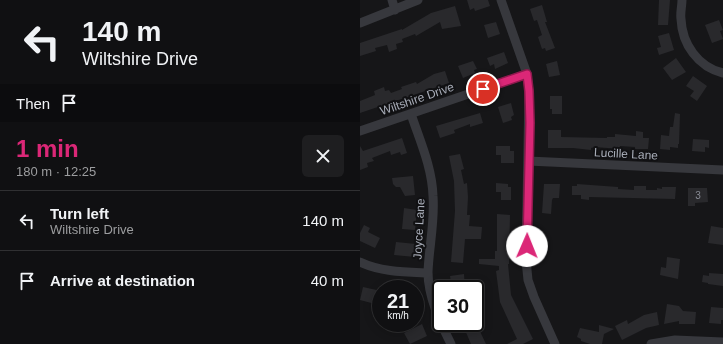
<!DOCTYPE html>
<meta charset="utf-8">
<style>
body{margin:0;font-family:Arial,sans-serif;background:#1e1e20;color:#f1f3f6;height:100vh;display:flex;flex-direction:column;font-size:15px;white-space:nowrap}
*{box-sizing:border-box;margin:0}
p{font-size:13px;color:#9c9d9f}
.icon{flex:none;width:22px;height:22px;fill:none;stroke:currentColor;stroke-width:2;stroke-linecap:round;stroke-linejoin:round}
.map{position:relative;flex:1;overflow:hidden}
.drawer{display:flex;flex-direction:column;background:#101012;width:360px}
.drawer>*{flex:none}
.hud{background:#101012;color:#f1f3f6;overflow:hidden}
.speed{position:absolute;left:12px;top:280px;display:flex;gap:8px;font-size:20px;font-weight:700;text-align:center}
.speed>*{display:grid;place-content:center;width:52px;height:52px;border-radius:50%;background:#101012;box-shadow:0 2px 10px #0003,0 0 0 1px #303032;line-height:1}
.speed small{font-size:10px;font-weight:400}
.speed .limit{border:2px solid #111;border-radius:6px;background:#fff;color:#111}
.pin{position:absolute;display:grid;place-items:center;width:34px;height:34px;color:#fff;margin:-17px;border:2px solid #fff;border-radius:50%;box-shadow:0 1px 4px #0007}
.me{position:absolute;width:44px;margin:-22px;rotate:1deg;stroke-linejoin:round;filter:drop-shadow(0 0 3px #0008)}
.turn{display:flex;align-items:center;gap:14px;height:84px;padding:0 16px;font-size:18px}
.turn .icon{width:52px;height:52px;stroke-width:2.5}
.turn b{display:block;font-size:28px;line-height:34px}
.then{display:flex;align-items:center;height:38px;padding:0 16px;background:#0003;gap:8px;font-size:15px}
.round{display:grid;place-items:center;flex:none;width:42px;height:42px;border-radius:6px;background:#1e1e20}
.summary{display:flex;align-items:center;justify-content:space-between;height:68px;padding:0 16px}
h1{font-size:24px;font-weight:800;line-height:30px;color:#db2777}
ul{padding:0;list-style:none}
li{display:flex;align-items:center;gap:12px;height:60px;padding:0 16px;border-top:1px solid #303032}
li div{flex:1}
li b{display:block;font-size:15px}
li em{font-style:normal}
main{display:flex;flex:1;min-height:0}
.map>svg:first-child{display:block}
.building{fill:#29292c}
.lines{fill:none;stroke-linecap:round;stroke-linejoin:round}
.minor{stroke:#37383d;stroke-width:9}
.route-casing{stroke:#8e194d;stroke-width:10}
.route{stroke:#db2777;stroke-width:7}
.labels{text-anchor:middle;stroke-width:4;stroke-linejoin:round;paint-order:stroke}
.number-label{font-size:10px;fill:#888b94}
.street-label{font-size:12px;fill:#a8adb8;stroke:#111113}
</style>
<main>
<section class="drawer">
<div class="hud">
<div class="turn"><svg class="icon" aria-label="left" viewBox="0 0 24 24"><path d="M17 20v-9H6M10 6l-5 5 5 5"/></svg><div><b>140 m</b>Wiltshire Drive</div></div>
<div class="then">Then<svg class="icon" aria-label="arrive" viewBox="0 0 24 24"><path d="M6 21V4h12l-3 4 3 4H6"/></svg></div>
</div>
<div class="summary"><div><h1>1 min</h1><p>180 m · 12:25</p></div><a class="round"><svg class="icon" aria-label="close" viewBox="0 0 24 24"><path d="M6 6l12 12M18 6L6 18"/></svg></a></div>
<ul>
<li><svg class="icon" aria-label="left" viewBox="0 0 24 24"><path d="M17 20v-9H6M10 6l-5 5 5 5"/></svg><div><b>Turn left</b><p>Wiltshire Drive</p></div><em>140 m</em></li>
<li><svg class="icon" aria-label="arrive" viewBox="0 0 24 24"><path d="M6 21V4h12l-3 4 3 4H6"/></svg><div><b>Arrive at destination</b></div><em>40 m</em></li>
</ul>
</section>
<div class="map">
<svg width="363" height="344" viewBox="0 0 363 344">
<rect width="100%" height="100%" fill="#161618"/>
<path class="building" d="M107,0H128L130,6L115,11L114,8L110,10Z
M299,0H310L308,25H298Z
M182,5L187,22H185L195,48L186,51L185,48L182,49L178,37L182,35L177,20L174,21L170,9Z
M95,6L101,26L82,29L80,22L56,36L55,34L42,39L43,42L36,44L37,49L29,52L27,45L15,48L16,51L0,56V43L42,29V30L71,13Z
M359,20L363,30L360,31L363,39L352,43L345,25Z
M136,22L140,34L128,38L124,25Z
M309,33L314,50L299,55L297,48L301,47L298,36Z
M144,52L148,63L135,69L134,64L130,66L127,58Z
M316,58L326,72L312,80L303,68Z
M113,61L117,69L114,70L115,73L103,78L98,66Z
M197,61L200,75L189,77L186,64Z
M85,71L89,83L0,113V101L15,95L14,91L24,87L25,91L29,90L31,93L42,89L41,87L56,82L57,84L74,74Z
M333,76L347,86L337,101L330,96L334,91L326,86Z
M190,96H202V114H192V109H190Z
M151,103L154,115L151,117L152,120L143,123L138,107Z
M120,113L123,123L110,127V124L94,130L95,133L80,138L76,126Z
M315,113L320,114L319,144H318V148L310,147V150L300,149L301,135L309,136L310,127H313Z
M188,130H201V137L247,138V137H255V134L276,136V131L283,132V138H289L288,149H275V147L260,146V149L235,147L231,148V150L213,148H188Z
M42,138L47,153L41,155L40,152L31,155L30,151L12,158L14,161L7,163L8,167L0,170V146L3,151Z
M333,139L349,140V148L345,147V152L332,151Z
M136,146H150V151H154V163H141V155H136Z
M100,154L104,169L101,170L104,184L107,183L108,197L107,215H110L109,226L122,227L121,239H105L103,263L91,262L95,211L94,181L89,156Z
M53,176L55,195L45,196L40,187H36L33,184L32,178Z
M136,183L148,184V187H151V200H141V192H136Z
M184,184H200L199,198H193L192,200L191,214L182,213Z
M217,184L258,187V189L274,190V186H286V190H297V188L302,189V187H316L315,199L229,197V200L221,199V195H212V186H217Z
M328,188H347L348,202L335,203V206H328Z
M44,208L57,210L55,230L42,229Z
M137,214L150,215L149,264H148L151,295L173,339L163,344H147L157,339L140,302L136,271L139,270V266L119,264V259H135V251H137Z
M4,225L10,228L8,232L20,238L15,248L0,241V233Z
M351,226L363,228V245L348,243Z
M36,242L56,244L55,257L34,255Z
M307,257L320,259L318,279L300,275L301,267L306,268Z
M349,273L363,274V286L348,284V283L342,282L343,275L349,276Z
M104,274L105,289H92L90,276Z
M3,287L21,291L19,305L0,300Z
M307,304L319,306L323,311L336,312L335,324H319V321L304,324Z
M351,307L363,308V320H361V324L349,323Z
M297,312L299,325L286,328L262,340L255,326L267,320L268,324L284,315Z
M102,323H116L126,344H111Z
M62,324L67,336L50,344L44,333Z
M239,325L254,329L244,334L242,344H230L221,341V339L217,337L220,328L239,332Z"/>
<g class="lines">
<path class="minor" d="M32,0L35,10
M141,0L167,74L169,91L166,260L168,280L174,297L195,344
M322,0C322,6 320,13 321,19C322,44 338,67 363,73
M0,23L58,0
M51,114C60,141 72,167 73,196C75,221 69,247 68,272C68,297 80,322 91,344
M0,131L167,74
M168,161L363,170
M0,262C21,272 46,272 68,273
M291,344L315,340L363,342"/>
</g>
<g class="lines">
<g class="route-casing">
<path id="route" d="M123,89L167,74L169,91L170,123L167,246"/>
</g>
<use href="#route" class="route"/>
</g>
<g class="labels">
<g class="number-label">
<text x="338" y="199">3</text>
</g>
<g class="street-label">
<text transform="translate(57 99) rotate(-19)" y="4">Wiltshire Drive</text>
<text transform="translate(266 154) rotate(3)" y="4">Lucille Lane</text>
<text transform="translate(59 229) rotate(-87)" y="4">Joyce Lane</text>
</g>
</g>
</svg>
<div class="speed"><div>21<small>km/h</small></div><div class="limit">30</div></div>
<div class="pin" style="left:123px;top:89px;background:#d93025"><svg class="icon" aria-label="arrive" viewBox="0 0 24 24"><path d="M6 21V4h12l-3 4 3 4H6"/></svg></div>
<svg class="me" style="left:167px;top:246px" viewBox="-20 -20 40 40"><circle r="19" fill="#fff"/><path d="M0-13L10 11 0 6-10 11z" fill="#db2777"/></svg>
</div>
</main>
